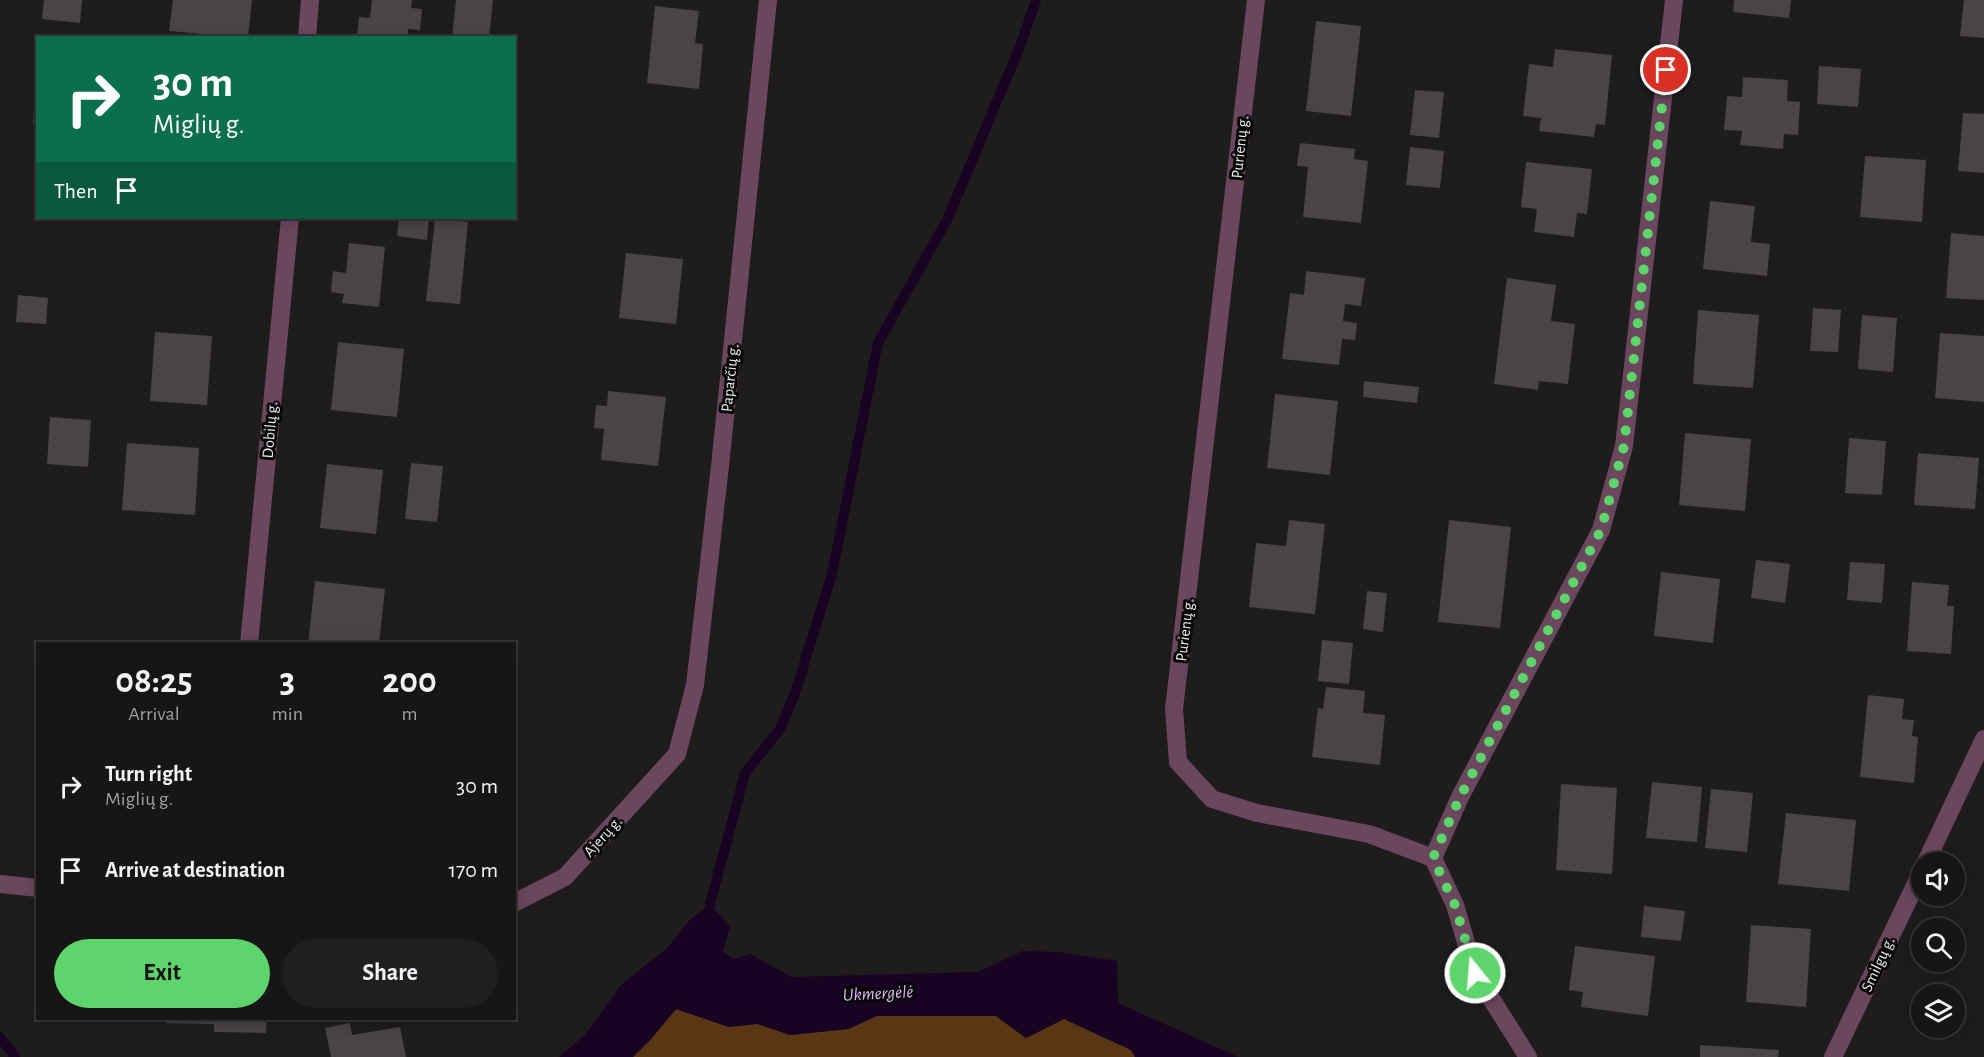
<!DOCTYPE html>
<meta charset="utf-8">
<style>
body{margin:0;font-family:"Alegreya Sans",sans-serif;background:#201e1f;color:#f1f3f6;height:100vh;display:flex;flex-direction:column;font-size:22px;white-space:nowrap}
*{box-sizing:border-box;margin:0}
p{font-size:20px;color:#9e9fa1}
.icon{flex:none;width:33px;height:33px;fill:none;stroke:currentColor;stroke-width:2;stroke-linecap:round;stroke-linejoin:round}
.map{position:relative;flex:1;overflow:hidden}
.details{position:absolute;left:36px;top:642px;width:480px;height:378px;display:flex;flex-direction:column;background:#171516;border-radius:0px;box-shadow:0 3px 15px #0003,0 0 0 2px #363435}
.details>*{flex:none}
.hud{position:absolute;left:36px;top:36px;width:480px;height:183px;border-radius:0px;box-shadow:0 3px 15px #0003,0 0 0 2px #363435;background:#0b6e4f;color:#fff;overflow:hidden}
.fabs{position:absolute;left:1911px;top:852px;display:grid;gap:12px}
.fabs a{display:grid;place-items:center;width:54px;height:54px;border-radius:50%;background:#171516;box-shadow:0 3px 15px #0003,0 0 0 2px #363435;font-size:30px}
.pin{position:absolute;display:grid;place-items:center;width:51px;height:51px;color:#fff;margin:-26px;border:3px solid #fff;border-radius:50%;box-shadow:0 2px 6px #0007}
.me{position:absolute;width:66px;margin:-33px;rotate:343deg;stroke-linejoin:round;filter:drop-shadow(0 0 4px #0008)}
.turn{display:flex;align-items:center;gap:21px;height:126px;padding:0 18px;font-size:27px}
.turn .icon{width:78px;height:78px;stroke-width:2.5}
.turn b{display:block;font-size:42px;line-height:51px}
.then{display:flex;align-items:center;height:57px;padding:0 18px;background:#0003;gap:12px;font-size:22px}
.eta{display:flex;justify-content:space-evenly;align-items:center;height:102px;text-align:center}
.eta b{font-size:36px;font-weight:600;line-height:42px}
.primary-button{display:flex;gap:12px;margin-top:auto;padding:12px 18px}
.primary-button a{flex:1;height:69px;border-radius:36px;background:#5dd56c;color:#111;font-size:24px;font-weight:600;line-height:69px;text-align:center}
.primary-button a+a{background:#201e1f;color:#f1f3f6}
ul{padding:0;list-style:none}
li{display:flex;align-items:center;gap:18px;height:84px;padding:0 18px}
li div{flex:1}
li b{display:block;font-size:22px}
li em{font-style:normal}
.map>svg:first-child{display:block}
.forest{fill:#593714}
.water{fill:#190322}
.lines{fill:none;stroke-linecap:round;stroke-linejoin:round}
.stream{stroke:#190322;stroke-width:10}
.building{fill:#484544}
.minor{stroke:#6a475d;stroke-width:18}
.route{stroke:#5dd56c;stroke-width:10;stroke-dasharray:0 18}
.labels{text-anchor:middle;stroke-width:6;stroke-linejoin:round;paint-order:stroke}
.street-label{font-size:16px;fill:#eceaeb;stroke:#080707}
.water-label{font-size:18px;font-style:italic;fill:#e3b8f9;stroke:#080707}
</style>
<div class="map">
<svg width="1984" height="1057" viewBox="0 0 1984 1057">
<rect width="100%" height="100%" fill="#1f1c1d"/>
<path class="forest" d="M676,1009L729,1027L757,1023L790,1035L848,1029L877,1016H996L1026,1038L1064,1019L1131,1050L1135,1057H633L651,1039Z"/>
<path class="water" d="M710,904L730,927L723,951L733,959L751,954L791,977L978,972L1022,951L1058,952L1117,961L1118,1003L1238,1057H1135L1131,1050L1064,1019L1026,1038L996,1016H877L848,1029L790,1035L757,1024L729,1027L676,1009L651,1039L633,1057H559L586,1034L621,985L667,948L689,921Z"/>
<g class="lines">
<path class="stream" d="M710,904L745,773L780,729L795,693L832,574L878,343L948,218L1021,44L1036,0
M0,1037L15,1057"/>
</g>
<path class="building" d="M44,0H82L80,23L42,19Z
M173,0H252L248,38L169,31Z
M372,0H412L411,8L422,9L420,30L408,29V38H368L357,35L359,17L370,18Z
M456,0H493L489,38H452Z
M1734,0H1791L1789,18L1733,12Z
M1964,0H1984V38L1960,36Z
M655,6L699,11L695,43L703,44L699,89L647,83Z
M1316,21L1361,26L1351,116L1306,111Z
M1555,49L1612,55L1605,125L1596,124L1594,137L1539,131L1541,118L1523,116L1529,64L1553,67Z
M1819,66L1861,69L1858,107L1817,104Z
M1743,77L1788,80L1787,101L1800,102L1798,135L1784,134L1783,149L1740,145L1742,131L1724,130L1727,96L1742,97Z
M1415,90L1444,92L1439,138L1410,135Z
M35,96H38V124H33Z
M1963,113L1984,114V173L1958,171Z
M1300,143L1355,149L1354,159L1368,161L1361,223L1303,217L1308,167L1297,166Z
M1410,147L1444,151L1440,188L1406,185Z
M1865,156L1926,160L1922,222L1860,217Z
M1526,162L1592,169L1587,214L1577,213L1574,237L1534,232L1537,209L1521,207Z
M1710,201L1755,206L1751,242L1770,244L1767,276L1703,269Z
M399,218H429L427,240L397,236Z
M435,219L468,222L460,304L426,301Z
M1951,233L1984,236V300L1946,298Z
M349,243L385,247L379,307L342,303L344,294L331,292L333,271L346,273Z
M626,253L683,259L676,324L619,318Z
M1306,271L1365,278L1361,306L1345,304L1343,321L1357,323L1355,340L1342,339L1339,365L1282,359L1290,293L1304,295Z
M1507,278L1556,285L1551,321L1575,324L1568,384L1539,381L1538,390L1494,384Z
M18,295L48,298L46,324L16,322Z
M1813,308L1841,310L1838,352L1810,351Z
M1698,310L1759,315L1753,388L1693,384Z
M1862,315L1897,318L1893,372L1858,369Z
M155,332L212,336L207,405L150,401Z
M1940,333L1984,336V402L1935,398Z
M338,342L404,349L397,417L331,410Z
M1364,381L1419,387L1417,403L1363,397Z
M608,391L666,397L658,466L601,460L604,429L594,428L596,405L607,406Z
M1275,394L1338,401L1330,475L1267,468Z
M50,417L91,420L88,467L47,464Z
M1685,433L1751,439L1745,511L1679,505Z
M1849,438L1886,441L1882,495L1845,493Z
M127,443L199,448L195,515L122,510Z
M1918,453L1979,458L1975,509L1914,505Z
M411,463L443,466L437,522L405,519Z
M327,464L383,470L376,534L320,528Z
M1289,520L1325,524L1315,614L1249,607L1256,543L1286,546Z
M1449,520L1511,527L1500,628L1438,622Z
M1756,560L1790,564L1785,603L1751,598Z
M1850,562L1885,564L1882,603L1847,600Z
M1661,572L1720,579L1713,643L1654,636Z
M315,581L385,589L379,644H308Z
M1912,582L1949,585L1947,606H1954L1951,654L1907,651Z
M1367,591L1387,593L1383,632L1363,629Z
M1322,640L1353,643L1349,684L1318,681Z
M1326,687L1365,691L1363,713L1385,715L1380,765L1312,757L1318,708L1323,709Z
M1868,695L1904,699L1902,719L1914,720L1912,736L1918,737L1914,783L1860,777Z
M1652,782L1702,787L1697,842L1646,838Z
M1561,784L1617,788L1612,874L1556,870Z
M1711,789L1753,793L1747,852L1705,848Z
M1786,813L1856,820L1849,891L1778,884Z
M1644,906L1685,911L1681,941L1641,937Z
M1751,925L1811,929L1806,1007L1746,1002Z
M1575,946L1655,956L1648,1016L1581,1007L1583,992L1569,990Z
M166,1018H267L266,1033L214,1032V1024L166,1023Z
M350,1023L352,1035L400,1027L406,1057H331L325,1028Z
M1700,1045L1779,1050L1778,1057H1700Z"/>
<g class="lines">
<path class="minor" d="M1256,0L1174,709L1178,762L1212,799L1257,813L1369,834L1433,858L1455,905L1475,973L1528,1057
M307,38L310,0
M249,644L290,218
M1433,858L1460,797L1601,530L1624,446L1674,0
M1926,862L1984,739
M0,884L38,888
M514,903L565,877L677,754L695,685L720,466L768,0
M1833,1057L1922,871"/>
</g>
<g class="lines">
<path class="route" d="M1475,973L1455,905L1433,858L1460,797L1601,530L1624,446L1666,70"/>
</g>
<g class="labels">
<g class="street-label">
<text transform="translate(1239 147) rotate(-84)" y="6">Purienų g.</text>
<text transform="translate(729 378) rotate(-84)" y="6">Paparčių g.</text>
<text transform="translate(269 430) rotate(-85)" y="6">Dobilų g.</text>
<text transform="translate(1184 630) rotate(-83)" y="6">Purienų g.</text>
<text transform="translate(602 836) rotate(-48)" y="6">Ajerų g.</text>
<text transform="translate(1877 964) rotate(-65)" y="6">Smilgų g.</text>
</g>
<g class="water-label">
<text transform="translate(878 993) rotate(-3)" y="6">Ukmergėlė</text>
</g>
</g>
</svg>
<div class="fabs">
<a><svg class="icon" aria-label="sound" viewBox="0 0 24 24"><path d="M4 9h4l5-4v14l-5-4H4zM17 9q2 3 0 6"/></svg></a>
<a><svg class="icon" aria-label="search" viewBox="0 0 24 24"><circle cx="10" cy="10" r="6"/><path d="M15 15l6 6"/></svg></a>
<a><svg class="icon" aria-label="layers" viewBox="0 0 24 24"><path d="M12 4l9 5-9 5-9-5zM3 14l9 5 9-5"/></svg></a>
</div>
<div class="pin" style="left:1666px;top:70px;background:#d93025"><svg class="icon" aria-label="arrive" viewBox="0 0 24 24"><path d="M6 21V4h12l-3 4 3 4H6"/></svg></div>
<svg class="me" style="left:1475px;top:973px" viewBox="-20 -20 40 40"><circle r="17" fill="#5dd56c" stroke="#fff" stroke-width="3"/><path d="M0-11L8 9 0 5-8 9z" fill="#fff"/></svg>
<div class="hud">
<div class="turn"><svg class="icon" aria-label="right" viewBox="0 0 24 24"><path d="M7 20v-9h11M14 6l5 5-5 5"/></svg><div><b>30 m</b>Miglių g.</div></div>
<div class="then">Then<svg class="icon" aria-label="arrive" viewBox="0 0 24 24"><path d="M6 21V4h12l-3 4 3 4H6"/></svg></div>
</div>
<section class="details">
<div class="eta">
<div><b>08:25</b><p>Arrival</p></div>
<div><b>3</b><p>min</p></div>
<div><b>200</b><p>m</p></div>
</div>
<ul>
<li><svg class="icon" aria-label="right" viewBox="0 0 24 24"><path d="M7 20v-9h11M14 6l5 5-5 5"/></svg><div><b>Turn right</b><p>Miglių g.</p></div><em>30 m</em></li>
<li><svg class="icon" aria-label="arrive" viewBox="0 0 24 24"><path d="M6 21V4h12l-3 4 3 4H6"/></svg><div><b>Arrive at destination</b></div><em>170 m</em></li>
</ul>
<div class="primary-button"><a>Exit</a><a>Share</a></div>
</section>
</div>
